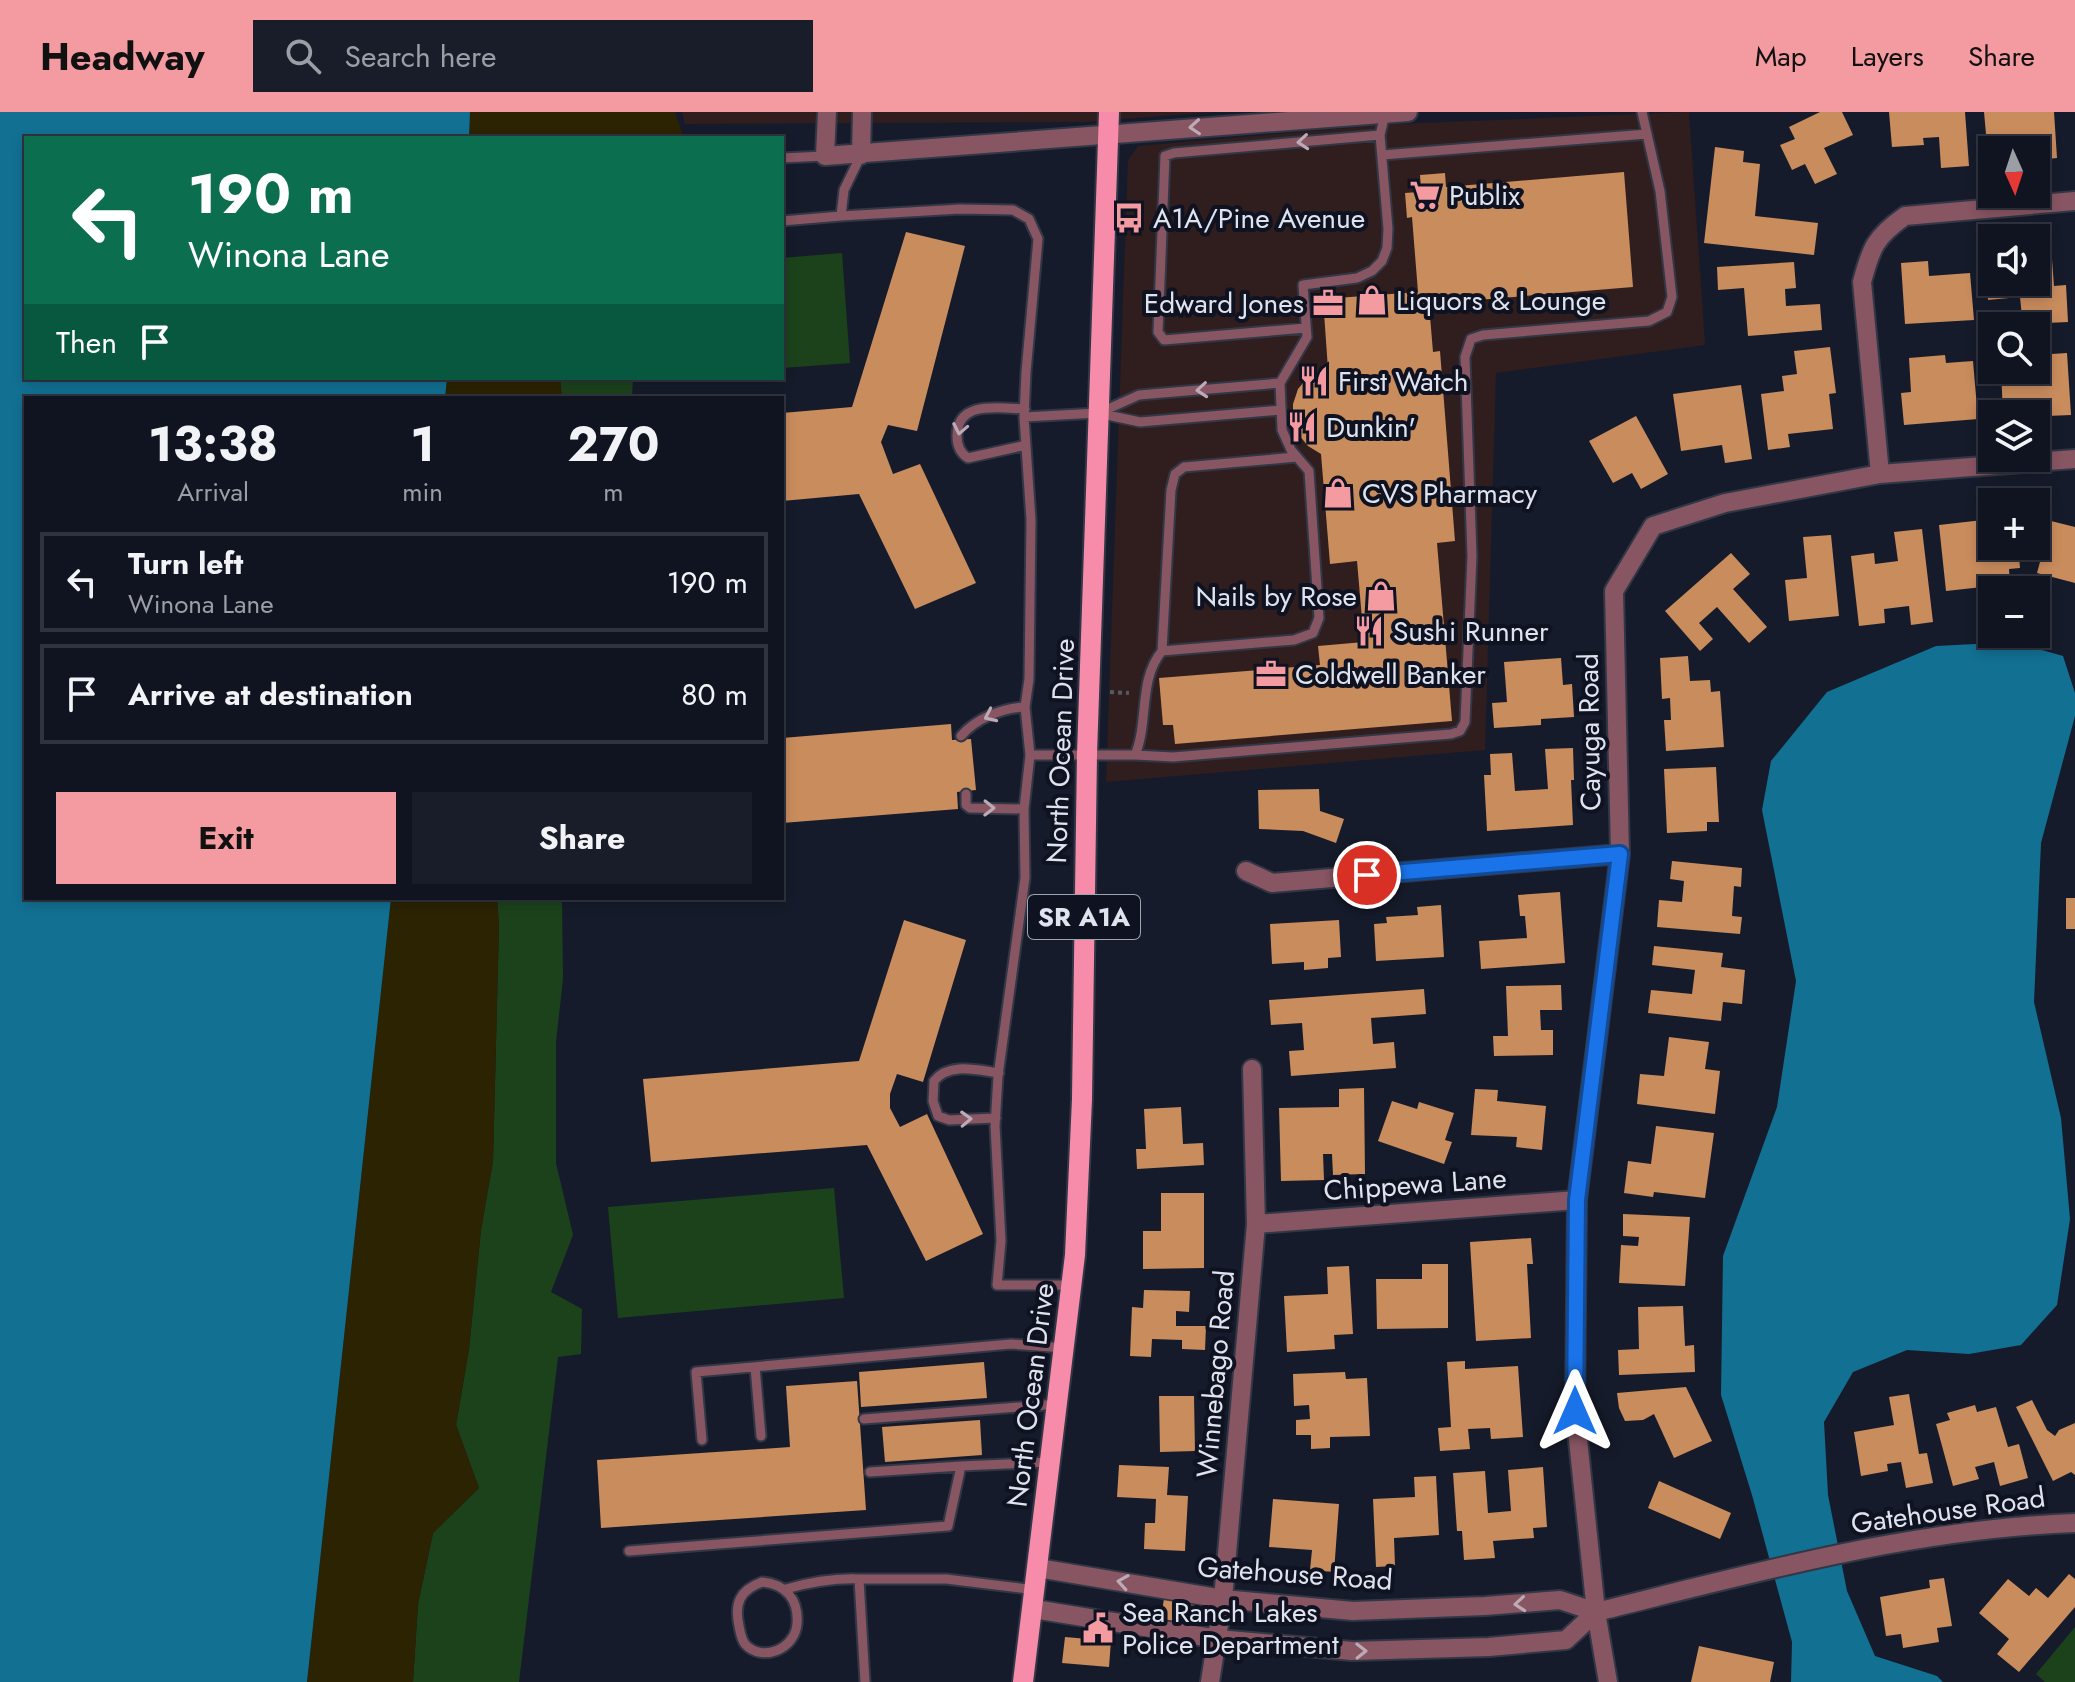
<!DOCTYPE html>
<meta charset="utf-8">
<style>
body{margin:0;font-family:Jost,sans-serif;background:#191d29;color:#f1f3f6;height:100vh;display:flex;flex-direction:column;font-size:30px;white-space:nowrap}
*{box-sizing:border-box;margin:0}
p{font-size:26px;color:#9c9ea5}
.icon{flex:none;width:44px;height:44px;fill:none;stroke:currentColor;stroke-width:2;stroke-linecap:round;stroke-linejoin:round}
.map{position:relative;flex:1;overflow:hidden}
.drawer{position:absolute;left:24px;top:284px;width:760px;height:504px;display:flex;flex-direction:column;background:#101420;border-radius:0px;box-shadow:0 4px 12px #0003,0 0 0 2px #30333e}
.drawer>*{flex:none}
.top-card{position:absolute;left:24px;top:24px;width:760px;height:244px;border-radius:0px;box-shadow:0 4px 12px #0003,0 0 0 2px #30333e;background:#0b6e4f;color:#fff;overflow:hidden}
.needle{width:52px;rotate:177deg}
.fabs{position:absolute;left:1978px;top:24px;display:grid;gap:16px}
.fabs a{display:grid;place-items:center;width:72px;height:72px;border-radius:0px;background:#101420;box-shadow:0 4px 12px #0003,0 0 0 2px #30333e;font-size:40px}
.pin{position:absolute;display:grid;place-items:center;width:68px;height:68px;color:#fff;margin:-34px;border:4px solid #fff;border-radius:50%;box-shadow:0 2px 8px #0007}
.me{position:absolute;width:88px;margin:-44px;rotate:0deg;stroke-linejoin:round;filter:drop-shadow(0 0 6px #0008)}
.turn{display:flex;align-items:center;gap:28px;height:168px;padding:0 32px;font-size:36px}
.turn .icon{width:104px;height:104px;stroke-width:2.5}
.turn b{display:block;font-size:56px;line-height:68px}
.then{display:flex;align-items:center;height:76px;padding:0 32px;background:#0003;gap:16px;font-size:30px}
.eta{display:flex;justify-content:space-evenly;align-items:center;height:136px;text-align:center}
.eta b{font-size:48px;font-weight:700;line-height:56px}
.primary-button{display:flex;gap:16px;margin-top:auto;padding:16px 32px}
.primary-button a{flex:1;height:92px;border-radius:0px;background:#f49aa1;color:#111;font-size:32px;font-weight:700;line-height:92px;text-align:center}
.primary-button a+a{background:#191d29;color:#f1f3f6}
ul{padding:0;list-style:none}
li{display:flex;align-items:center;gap:24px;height:100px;margin:0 16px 12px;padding:0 16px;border:4px solid #30333e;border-radius:0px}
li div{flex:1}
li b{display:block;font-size:30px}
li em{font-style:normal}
header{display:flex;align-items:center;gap:48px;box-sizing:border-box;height:112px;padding:0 40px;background:#f49aa1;color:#111}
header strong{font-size:38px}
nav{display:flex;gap:44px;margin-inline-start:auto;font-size:28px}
.search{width:560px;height:72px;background:#191d29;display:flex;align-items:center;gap:20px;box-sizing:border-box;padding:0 28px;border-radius:0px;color:#9c9ea5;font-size:30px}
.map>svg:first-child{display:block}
.commercial{fill:#301d1d}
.green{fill:#1c421c}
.sand{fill:#2b2302}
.water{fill:#127093}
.building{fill:#c98c5d}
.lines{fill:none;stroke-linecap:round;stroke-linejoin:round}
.lane-casing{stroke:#323746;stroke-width:13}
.street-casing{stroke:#323746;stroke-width:22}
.primary-casing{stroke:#323746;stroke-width:24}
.path{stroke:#545967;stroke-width:4;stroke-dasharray:4 4;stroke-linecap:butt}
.lane{stroke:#885562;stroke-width:9}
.street{stroke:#885562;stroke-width:18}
.primary{stroke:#f78caa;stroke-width:20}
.oneway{stroke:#bcaab6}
.route-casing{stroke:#114b97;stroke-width:20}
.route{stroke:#1a73e8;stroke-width:14}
.labels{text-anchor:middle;stroke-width:8;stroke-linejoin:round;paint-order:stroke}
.shield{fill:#0e1221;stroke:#a0a4b0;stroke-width:2}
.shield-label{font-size:26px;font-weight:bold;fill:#dfe3ee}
.poi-label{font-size:28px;fill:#dfe3ee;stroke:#0e1221;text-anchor:start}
.street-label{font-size:28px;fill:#dfe3ee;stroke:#0e1221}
</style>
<header>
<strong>Headway</strong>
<div class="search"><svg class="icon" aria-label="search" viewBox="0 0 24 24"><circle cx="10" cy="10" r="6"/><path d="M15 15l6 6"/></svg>Search here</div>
<nav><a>Map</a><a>Layers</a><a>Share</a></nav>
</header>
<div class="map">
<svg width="2075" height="1570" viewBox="0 0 2075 1570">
<rect width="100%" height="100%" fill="#161b2b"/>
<path class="commercial" d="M682,0H1213L1086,10L685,12Z
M1689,0L1705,233L1496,261L1485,638L1106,670L1128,48L1138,34L1396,12Z"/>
<path class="green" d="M842,141L850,251L782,256V146Z
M560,266H633L632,286H562Z
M497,786H562L563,867L556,930V1051L573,1123L551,1180L582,1197L581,1242L558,1245L519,1570H413L418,1492L433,1421L479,1376L456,1313L469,1237L481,1118L493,1049L499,813Z
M834,1076L844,1186L618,1206L608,1095Z
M2075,1515V1570H2045L2036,1562Z"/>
<path class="sand" d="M470,0H675L684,26H469Z
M447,266H560L562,286H445Z
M391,786H497L499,813L493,1049L481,1118L469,1237L456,1313L479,1376L433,1421L418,1492L413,1570H307Z"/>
<path class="water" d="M0,0H470L469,26H26V266H447L445,286H26V786H391L307,1570H0Z
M2014,530L2063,544L2075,581V604L2041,731L2034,890L2061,1006L2070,1107L2057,1193L2021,1233L1969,1242L1907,1238L1853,1260L1824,1310L1828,1383L1847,1479L1875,1544L1937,1564L1943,1570H1791L1792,1530L1752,1383L1721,1283L1723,1144L1777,995L1796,869L1762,698L1771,649L1827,580L1936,534Z"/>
<path class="building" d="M1820,0H1842L1853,23L1824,36L1837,62L1815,72L1805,52L1792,58L1780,33L1795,27L1789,15Z
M1889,0H1965L1969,54L1941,56L1939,25L1923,26L1924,33L1892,35Z
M1984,0H2054L2057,46L2036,48V38H2030V29L1987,33Z
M1715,35L1744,39L1743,50L1760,52L1755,104L1818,111L1814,143L1704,131Z
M1624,60L1633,175L1429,192L1433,240L1440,239L1455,429L1437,431L1452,609L1175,632L1173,613H1163L1159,566L1320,553L1318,534L1364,530L1357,449L1330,452L1321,342L1308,334L1298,322L1293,307V292L1298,277L1308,265L1322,257H1328L1323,187L1418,180L1412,105L1407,106L1405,81L1418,80L1421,77L1420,63L1433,62L1445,61L1446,75Z
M906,120L965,134L917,319L888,313L881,330L893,362L920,352L976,471L915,497L859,382L782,389V301L852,295Z
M2051,134L2054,174L2066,173L2068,210L2046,211V203L2022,205L2020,185L1988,188L1985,139L1992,138V170H2036V135Z
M1928,149L1929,164L1970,161L1974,208L1905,212L1901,151Z
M1794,150L1796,176L1785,177L1786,194L1820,192L1822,218L1748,224L1744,176L1718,178L1717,155Z
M1830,235L1836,281L1829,282L1833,317L1788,322L1790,335L1768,338L1761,282L1784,279L1782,264L1797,262L1794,239Z
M2067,241L2071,303L2047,304V295L2022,296V302H2003L2001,258H2036V243Z
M1945,243L1946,251L1973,249L1978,307L1904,313L1901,281L1911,280L1909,246Z
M1741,273L1752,347L1725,351L1722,333L1681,339L1673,282Z
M1636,304L1668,362L1641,377L1632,361L1613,371L1589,329Z
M1992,402V434H2018L2020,456L2009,457L2010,472L1946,479L1939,413L1983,408L1982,403Z
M2051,409L2075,415V471L2037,461Z
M1922,417L1933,510L1911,513L1909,494L1884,497L1885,511L1859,514L1851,444L1874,441L1875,452L1898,449L1894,420Z
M1831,423L1839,504L1789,509L1785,468L1807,466L1803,425Z
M1731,441L1750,462L1733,477L1767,515L1749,531L1717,495L1699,511L1713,527L1700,539L1665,499Z
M1688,544L1690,569L1710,568L1711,580L1720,579L1724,635L1666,639L1664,608H1671L1670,586L1662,587L1660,546Z
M1561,546L1563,573L1572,572L1574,605L1541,607V613L1494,616L1492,591L1507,590L1504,550Z
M951,612L952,628L971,627L976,678L957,680L958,697L782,711V626Z
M1573,636L1574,668H1571L1573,713L1487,719L1484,663H1491L1490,642L1512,641L1515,679L1548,677L1545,637Z
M1716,655L1719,710H1707V719L1667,721L1664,657Z
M1319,677L1320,699L1344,707L1336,731L1303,719L1259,717L1258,678Z
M1672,749L1742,756L1741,775L1734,774L1732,804L1742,805L1740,822L1657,815L1659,788L1682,790L1684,769L1670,767Z
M1560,780L1565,851L1481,857L1479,829L1527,826L1525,804H1520L1518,783Z
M2066,786H2075V817H2066Z
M1441,793L1444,845L1376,849L1374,812L1387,811L1386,805L1418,803L1417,795Z
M904,808L966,828L923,970L897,962L890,982V996L900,1015L927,1002L983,1122L926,1149L867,1033L651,1050L643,967L859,949Z
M1339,808L1341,845L1328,846V856L1304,858V850L1272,852L1270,812Z
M1654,834L1723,841L1721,855L1745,858L1742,892L1723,890L1721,909L1648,901L1651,878L1692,882L1695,858L1652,853Z
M1561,873L1562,898H1540L1541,918H1553V943L1494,944L1493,924H1508L1506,874Z
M1424,877L1426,902L1371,906L1373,932L1394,930L1396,956L1291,964L1289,939L1304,938L1302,911L1271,913L1269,888Z
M1669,925L1709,930L1705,957L1720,959L1715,1002L1637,992L1640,962L1664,964Z
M1364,976L1365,1062L1333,1063L1332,1042H1323L1324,1068L1281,1069L1279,996L1339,995V977Z
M1475,977L1498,978L1497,989L1546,994L1542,1038L1516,1035L1517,1025L1471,1023Z
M1392,989L1417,997L1419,990L1454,1001L1445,1028L1452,1030L1444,1052L1378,1029Z
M1181,995L1183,1032L1203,1031L1204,1053L1137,1057L1136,1037H1146L1144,997Z
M1656,1014L1714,1021L1705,1086L1654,1080L1653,1085L1624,1081L1628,1049L1651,1052Z
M1161,1081H1204V1156L1143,1157V1119H1161Z
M1623,1102L1690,1105L1685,1174L1619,1171L1621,1133L1638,1134L1639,1125L1623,1124Z
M1531,1126L1533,1152H1527L1531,1226L1476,1229L1470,1130Z
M1422,1152H1448V1216L1377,1217L1376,1167H1422Z
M1349,1154L1353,1222L1334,1223L1335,1237L1287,1240L1284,1184L1328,1182L1327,1155Z
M1144,1178L1190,1179L1189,1200L1176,1199V1214H1206L1205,1238L1182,1237V1228L1152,1227L1151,1245L1130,1244L1132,1195L1143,1196Z
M1683,1194L1685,1234L1694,1233L1695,1260L1619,1263L1618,1238L1639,1237L1638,1195Z
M1465,1249V1257L1518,1254L1523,1325L1491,1327L1490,1316L1468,1317L1470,1337L1440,1339L1438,1316L1451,1315L1447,1250Z
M984,1250L987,1286L861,1295L859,1260Z
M1345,1260L1346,1267L1367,1266L1370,1324L1330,1325V1336L1311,1337V1323H1296V1308L1310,1307L1309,1293L1294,1294L1293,1262Z
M857,1269L866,1398L601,1416L597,1348L790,1335L786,1274Z
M1686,1275L1712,1329L1674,1346L1654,1302L1643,1308L1625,1309L1619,1296L1617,1281Z
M1909,1282L1919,1342L1927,1341L1933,1371L1906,1376L1901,1350L1887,1352L1888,1359L1861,1364L1854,1320L1894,1313L1889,1285Z
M1159,1284H1194L1195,1339L1160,1340Z
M2032,1288L2047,1318L2055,1324L2059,1318L2075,1311V1363L2071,1360L2053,1369L2016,1295Z
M1975,1293L1977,1300L1996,1295L2008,1335L2019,1332L2028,1366L2000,1374L1994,1350L1975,1355L1979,1367L1953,1374L1936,1312L1950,1308L1947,1301Z
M980,1308L982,1343L885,1350L882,1315Z
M1119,1353L1169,1355L1167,1383L1188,1384L1185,1439L1144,1437L1145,1411H1155L1156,1387L1117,1385Z
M1543,1355L1547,1415L1533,1416L1534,1426L1493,1429L1495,1446L1464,1448L1462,1419H1457L1453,1361L1485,1359L1488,1401L1511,1399L1508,1358Z
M1436,1364L1439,1423L1394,1426L1395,1454L1376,1455L1373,1387L1415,1385L1414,1365Z
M1659,1369L1731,1401L1720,1427L1648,1396Z
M1273,1387L1339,1392L1334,1460L1310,1458L1312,1438L1269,1435Z
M2069,1462L2075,1467V1495L2019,1560L1997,1542L2009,1527L1979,1501L2008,1467L2029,1484L2036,1476L2048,1486Z
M1944,1466L1952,1514L1937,1516L1939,1530L1903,1536L1901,1522L1886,1524L1880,1485L1930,1476L1929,1468Z
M1164,1486L1196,1490L1193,1513L1161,1508Z
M1065,1525L1111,1529L1109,1555L1062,1551Z
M1699,1534L1774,1550L1770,1570H1691Z"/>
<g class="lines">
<g class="lane-casing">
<path id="lane" d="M1385,2L1380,23L1388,117L1387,136L1382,149L1372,159L1357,166L1303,173L1307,225L1280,271L1282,318L1291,338L1309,359L1319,506L1313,521L1294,528L1162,539C1138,568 1149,610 1135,643L1173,645L1451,622L1460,619L1465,610L1472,444L1465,245L1471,227L1483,223L1649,209L1667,200L1672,185L1660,79L1642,0
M861,43L844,78L841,104L960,97L1013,98L1029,107L1038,127L1026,260L1024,305
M1382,43L1647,22
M782,46L825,44
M782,109L841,104
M1306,216L1164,228L1158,220L1165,44L1174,41L1380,23
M1025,297C999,296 957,288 957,324C957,334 960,341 968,346L1026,333
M1099,301L1139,283L1280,271
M1162,539L1171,378L1175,362L1184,355L1297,345
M961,624C975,607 1002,596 1025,595
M1030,643L1024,697L1025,766L998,964L995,1014L1001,1129L997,1173H1072
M1135,643H1030L1025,595L1029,567L1031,408L1024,305L1098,301L1140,310L1281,298
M966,682V693L970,696L1024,697
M996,1006L949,1008L938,1004L933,989L934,969C949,950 977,958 999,961
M755,1255L761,1324
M864,1307L1058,1292
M702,1328L696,1260L1011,1232L1065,1236
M870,1360L961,1354
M629,1439L948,1414L961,1354L1050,1350
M762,1470C786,1472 799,1488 797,1512C795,1537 762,1551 745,1532C741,1527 740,1519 739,1514C734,1491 740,1478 762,1470Z
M786,1477C811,1470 833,1466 859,1467
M865,1570L859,1467H946L1036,1478"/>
</g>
<g class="street-casing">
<path id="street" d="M827,0L825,44L1408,0
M861,43L862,0
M1880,362L1862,170C1871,136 1875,125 1905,104L2075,89
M1246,759L1272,771L1620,742
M1256,1112L1577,1088
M1038,1456L1223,1487L1353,1499L1485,1494L1560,1488L1596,1500
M1034,1497L1218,1527L1352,1539L1489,1535L1566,1528L1596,1500C1754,1461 1912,1417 2075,1411
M1210,1570L1223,1487L1256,1112L1252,957
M1608,1570L1596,1500L1575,1299L1577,1088L1620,742L1614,479L1653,414L1725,391L1880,362L2075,347"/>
</g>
<g class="primary-casing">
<path id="primary" d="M1023,1570L1075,1143L1082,987L1087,642L1109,0"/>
</g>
<path class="path" d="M1110,580L1129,581"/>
<use href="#lane" class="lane"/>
<use href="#street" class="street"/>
<use href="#primary" class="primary"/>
</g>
<defs><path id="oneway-chevron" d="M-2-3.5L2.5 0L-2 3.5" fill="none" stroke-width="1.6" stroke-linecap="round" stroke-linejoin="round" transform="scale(2)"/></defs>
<g class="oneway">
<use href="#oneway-chevron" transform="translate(1195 15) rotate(176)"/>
<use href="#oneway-chevron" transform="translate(1303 30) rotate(175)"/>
<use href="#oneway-chevron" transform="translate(1202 278) rotate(175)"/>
<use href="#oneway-chevron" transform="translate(960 317) rotate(101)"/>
<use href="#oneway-chevron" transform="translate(990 604) rotate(155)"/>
<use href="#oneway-chevron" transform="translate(989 696) rotate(1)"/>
<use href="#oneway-chevron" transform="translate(966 1007) rotate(-2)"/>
<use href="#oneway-chevron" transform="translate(1123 1470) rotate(-171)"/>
<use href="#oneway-chevron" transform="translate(1520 1492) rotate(175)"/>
<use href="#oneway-chevron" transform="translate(1361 1539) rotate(-1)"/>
</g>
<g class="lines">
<g class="route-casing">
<path id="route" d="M1367,763L1620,742L1577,1088L1575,1299"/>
</g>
<use href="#route" class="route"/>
</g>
<defs>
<g id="supermarket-bare" transform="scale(2.4)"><path d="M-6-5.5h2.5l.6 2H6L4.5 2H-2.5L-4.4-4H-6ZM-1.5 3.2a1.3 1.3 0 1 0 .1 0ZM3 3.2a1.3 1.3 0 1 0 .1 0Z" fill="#f49aa1" stroke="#0e1221" stroke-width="2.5" paint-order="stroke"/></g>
<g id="bus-bare" transform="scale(2.4)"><path d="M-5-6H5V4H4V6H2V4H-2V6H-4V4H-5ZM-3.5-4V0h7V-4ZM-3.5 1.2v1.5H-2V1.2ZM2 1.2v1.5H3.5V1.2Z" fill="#f49aa1" stroke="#0e1221" stroke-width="2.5" paint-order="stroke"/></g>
<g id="shop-bare" transform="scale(2.4)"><path d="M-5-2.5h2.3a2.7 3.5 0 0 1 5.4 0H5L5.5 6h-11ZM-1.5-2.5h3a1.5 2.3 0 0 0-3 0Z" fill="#f49aa1" stroke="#0e1221" stroke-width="2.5" paint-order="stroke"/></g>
<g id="office-bare" transform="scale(2.4)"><path d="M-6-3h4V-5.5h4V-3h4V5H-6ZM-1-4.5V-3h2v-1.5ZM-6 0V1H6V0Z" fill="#f49aa1" stroke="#0e1221" stroke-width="2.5" paint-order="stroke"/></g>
<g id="restaurant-bare" transform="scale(2.4)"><path d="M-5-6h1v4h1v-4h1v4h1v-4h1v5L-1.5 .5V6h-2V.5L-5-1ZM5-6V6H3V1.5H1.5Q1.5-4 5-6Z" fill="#f49aa1" stroke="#0e1221" stroke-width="2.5" paint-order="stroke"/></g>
<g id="civic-bare" transform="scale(2.4)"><path d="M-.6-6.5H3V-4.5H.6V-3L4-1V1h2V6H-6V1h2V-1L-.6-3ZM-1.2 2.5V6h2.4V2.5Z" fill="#f49aa1" stroke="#0e1221" stroke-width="2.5" paint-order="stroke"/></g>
</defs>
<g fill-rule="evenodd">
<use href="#supermarket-bare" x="1425" y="83"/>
<use href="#bus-bare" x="1129" y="106"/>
<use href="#shop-bare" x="1372" y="188"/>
<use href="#office-bare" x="1328" y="191"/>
<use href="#restaurant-bare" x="1314" y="269"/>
<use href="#restaurant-bare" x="1302" y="315"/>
<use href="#shop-bare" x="1338" y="381"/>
<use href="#shop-bare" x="1381" y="484"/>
<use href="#restaurant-bare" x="1369" y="519"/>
<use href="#office-bare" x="1271" y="562"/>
<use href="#civic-bare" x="1098" y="1516"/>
</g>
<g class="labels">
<rect class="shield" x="1028" y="783" width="112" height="44" rx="6"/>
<g class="shield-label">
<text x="1084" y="814">SR A1A</text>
</g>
<g class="poi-label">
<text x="1449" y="93">Publix</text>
<text x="1153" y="116">A1A/Pine Avenue</text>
<text x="1396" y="198">Liquors &amp; Lounge</text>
<text x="1304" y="201" text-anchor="end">Edward Jones</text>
<text x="1338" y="279">First Watch</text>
<text x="1326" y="325">Dunkin'</text>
<text x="1362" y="391">CVS Pharmacy</text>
<text x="1357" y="494" text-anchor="end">Nails by Rose</text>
<text x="1393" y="529">Sushi Runner</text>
<text x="1295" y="572">Coldwell Banker</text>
<text x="1122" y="1510">Sea Ranch Lakes<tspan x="1122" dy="32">Police Department</tspan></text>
</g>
<g class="street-label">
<text transform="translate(1589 620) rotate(-91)" y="10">Cayuga Road</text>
<text transform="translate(1060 639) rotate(-88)" y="10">North Ocean Drive</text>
<text transform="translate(1415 1072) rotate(-4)" y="10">Chippewa Lane</text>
<text transform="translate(1215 1262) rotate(-85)" y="10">Winnebago Road</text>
<text transform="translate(1030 1283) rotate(-83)" y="10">North Ocean Drive</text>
<text transform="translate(1948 1398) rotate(-8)" y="10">Gatehouse Road</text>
<text transform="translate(1295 1461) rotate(4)" y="10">Gatehouse Road</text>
</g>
</g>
</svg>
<div class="fabs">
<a><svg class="needle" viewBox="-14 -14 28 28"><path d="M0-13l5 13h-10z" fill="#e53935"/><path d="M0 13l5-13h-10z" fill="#9c9ea5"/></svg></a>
<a><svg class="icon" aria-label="sound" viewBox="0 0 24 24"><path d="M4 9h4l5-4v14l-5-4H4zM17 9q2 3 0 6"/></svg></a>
<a><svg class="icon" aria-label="search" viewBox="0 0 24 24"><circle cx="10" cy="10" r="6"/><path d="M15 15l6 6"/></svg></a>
<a><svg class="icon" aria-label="layers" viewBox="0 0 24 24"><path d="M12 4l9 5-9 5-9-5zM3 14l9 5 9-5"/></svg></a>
<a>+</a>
<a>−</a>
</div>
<div class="pin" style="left:1367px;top:763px;background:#d93025"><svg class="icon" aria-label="arrive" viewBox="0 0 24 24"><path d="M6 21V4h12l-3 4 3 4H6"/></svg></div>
<svg class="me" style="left:1575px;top:1299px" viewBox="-20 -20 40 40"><path d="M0-17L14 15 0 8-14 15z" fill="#1a73e8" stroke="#fff" stroke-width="4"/></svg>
<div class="top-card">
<div class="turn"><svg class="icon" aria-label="left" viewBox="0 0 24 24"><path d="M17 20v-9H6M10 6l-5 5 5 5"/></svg><div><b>190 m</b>Winona Lane</div></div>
<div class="then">Then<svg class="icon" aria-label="arrive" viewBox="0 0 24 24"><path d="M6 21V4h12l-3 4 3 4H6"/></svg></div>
</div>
<section class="drawer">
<div class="eta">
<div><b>13:38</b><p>Arrival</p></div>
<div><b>1</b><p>min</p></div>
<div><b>270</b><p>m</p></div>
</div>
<ul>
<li><svg class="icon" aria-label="left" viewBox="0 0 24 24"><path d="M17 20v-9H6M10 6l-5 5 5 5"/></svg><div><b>Turn left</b><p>Winona Lane</p></div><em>190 m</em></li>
<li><svg class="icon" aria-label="arrive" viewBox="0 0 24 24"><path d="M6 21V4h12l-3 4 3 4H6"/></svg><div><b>Arrive at destination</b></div><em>80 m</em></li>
</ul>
<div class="primary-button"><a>Exit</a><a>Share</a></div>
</section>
</div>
